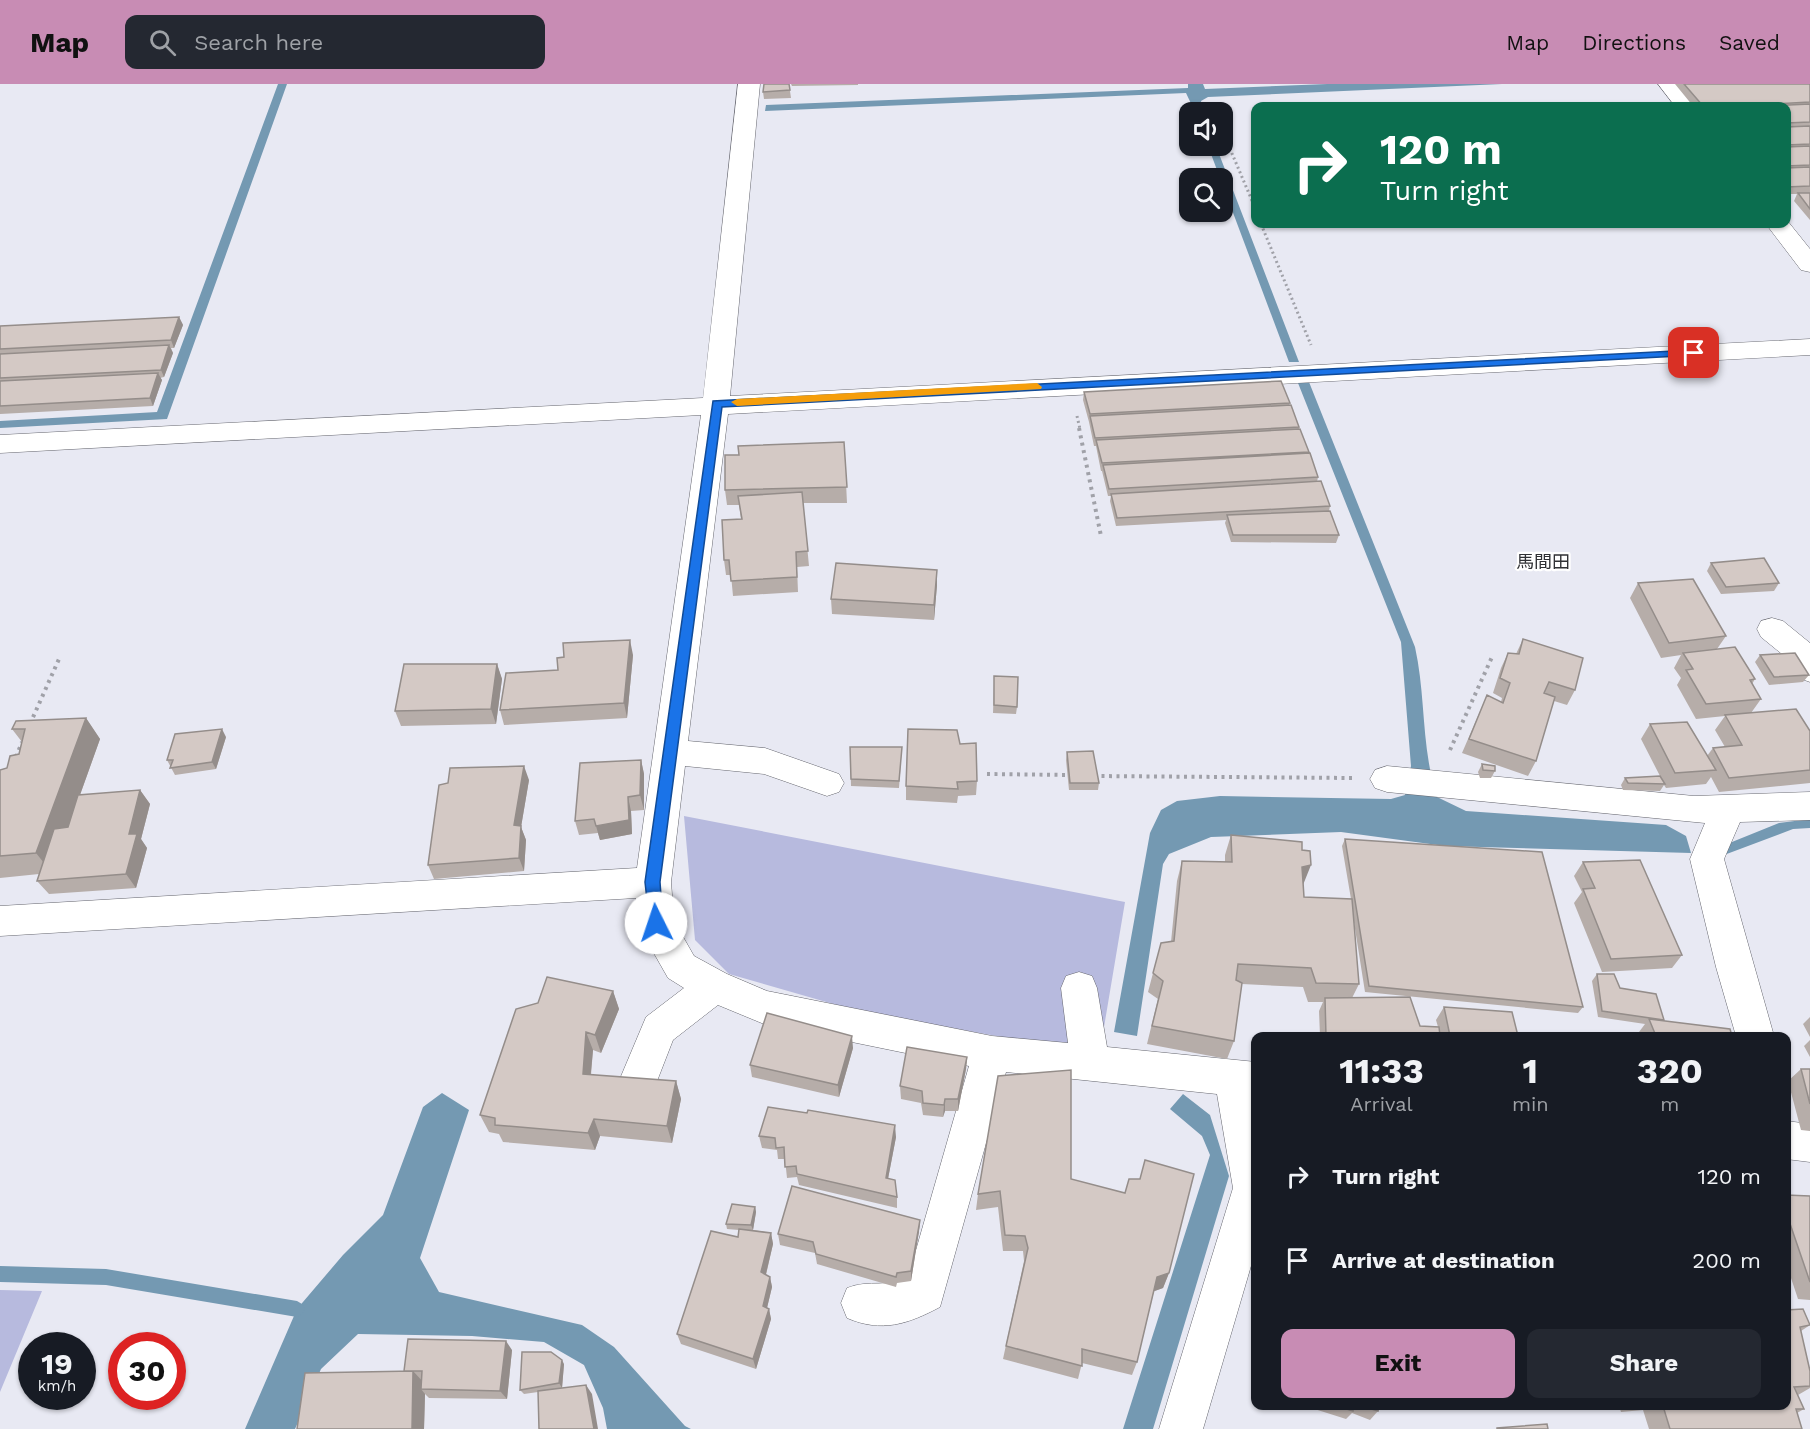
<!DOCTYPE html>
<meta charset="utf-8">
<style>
body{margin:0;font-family:"Work Sans","Noto Sans JP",sans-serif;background:#242831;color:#f1f3f6;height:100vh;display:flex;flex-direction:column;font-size:22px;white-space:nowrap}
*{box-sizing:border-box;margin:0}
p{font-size:20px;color:#9ea1a6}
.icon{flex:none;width:33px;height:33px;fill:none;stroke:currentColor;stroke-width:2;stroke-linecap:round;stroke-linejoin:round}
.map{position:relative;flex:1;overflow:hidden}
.drawer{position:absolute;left:1251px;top:948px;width:540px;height:378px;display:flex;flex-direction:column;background:#171b24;border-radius:12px;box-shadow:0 2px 4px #0004}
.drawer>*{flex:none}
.guide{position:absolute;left:1251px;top:18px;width:540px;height:126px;border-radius:12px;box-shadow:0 2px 4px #0004;background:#0b6e4f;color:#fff;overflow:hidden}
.tools{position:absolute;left:1179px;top:18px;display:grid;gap:12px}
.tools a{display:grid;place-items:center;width:54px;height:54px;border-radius:12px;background:#171b24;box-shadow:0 2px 4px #0004;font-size:30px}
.speed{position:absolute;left:18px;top:1248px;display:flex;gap:12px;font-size:30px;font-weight:700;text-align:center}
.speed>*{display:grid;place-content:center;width:78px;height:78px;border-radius:50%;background:#171b24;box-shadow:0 2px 4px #0004;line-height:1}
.speed small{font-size:15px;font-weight:400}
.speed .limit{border:9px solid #d22;background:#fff;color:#111}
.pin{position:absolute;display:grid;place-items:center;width:51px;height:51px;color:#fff;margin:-26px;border-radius:12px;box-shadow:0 3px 9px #0006}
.me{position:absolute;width:66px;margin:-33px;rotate:356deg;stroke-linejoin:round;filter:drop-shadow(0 0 4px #0008)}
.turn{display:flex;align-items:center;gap:21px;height:126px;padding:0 30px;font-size:27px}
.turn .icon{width:78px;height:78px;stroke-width:2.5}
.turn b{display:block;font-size:42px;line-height:51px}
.eta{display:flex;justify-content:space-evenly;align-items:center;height:102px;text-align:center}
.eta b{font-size:36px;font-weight:700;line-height:42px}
.button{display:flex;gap:12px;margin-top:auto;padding:12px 30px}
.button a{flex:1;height:69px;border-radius:12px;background:#c88cb4;color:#111;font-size:24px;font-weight:700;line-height:69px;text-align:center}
.button a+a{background:#242831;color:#f1f3f6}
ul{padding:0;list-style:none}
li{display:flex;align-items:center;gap:18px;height:84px;padding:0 30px}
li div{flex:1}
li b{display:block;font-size:22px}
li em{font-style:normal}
header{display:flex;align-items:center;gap:36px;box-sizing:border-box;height:84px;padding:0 30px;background:#c88cb4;color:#111}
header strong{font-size:28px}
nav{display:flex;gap:33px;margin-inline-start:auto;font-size:21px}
.search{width:420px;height:54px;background:#242831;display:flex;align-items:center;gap:15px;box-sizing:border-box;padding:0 21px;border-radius:12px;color:#9ea1a6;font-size:22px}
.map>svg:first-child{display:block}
.green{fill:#b7bade}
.water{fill:#7499b2}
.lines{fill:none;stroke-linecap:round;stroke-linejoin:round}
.stream{fill:#7499b2;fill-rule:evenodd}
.minor-casing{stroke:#66676f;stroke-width:1}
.path-far1{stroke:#a0a1a8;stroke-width:3;stroke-dasharray:2 3;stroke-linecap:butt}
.path{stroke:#a0a1a8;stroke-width:4;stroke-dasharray:3 4.5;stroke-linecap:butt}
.minor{fill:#fff;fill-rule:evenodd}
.wall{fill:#b6ada9}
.shaded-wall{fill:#948d8a}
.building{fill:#d4c9c5;stroke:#948d8a;stroke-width:1.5}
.route{fill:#1a73e8;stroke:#114b97;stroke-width:1.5}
.slow{fill:#f59e0b}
.labels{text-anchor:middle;stroke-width:4.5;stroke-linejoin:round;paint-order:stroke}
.neighbourhood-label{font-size:18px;fill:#303135;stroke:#fff}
</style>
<header>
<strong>Map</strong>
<div class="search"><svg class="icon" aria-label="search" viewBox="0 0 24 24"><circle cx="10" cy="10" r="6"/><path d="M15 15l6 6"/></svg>Search here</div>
<nav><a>Map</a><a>Directions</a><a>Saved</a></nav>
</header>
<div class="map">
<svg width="1810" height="1345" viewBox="0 0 1810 1345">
<rect width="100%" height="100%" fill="#e8e9f3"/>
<path class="green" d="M684,732L1125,818L1101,961L1036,959L861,928L729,890L695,856Z
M0,1206L42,1207L0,1308Z"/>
<path class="water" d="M278,0H287L167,335L0,344V337L157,328Z
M1188,0H1203L1205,5L1327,0H1502L1208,13L1201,17L1203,28H1195L1186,9L765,27L766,21L1188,4Z
M1208,62H1216L1299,278H1289Z
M1309,298L1415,563C1426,612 1421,664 1437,713L1466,727L1666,741L1686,752L1691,769L1445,762L1341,748L1211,753L1169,770L1163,780L1137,952L1114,948L1150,749L1161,726L1177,717L1220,712L1391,715L1405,711L1411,682L1401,558L1298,299Z
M1810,735V744L1793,745L1724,771L1727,760L1779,739Z
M442,1009L469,1026L420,1174L439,1208L582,1241L614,1263L685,1342L691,1345H607L603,1324L584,1281L544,1258L472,1252L358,1250L321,1285L295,1345H245L297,1225L343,1171L383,1131L423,1023Z
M1183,1010L1210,1031L1229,1092L1153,1345H1123L1210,1071L1202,1052L1170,1025Z"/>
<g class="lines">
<path class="stream" d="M0,1182L106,1185L297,1217L302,1220L305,1225L302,1230L297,1233L106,1201L0,1198Z"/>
<g class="minor-casing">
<path id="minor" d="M738,0H760L730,312L1810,255V271L728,330L688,657L765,664L839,690L844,699L839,708L827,712L764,690L685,682L671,798L674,837L694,872L727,890L767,907L992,952L1068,959L1061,904L1066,892L1079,888L1092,892L1097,904L1107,963L1256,978V1165L1203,1345H1159L1233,1104L1217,1010L1006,988L940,1223C908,1240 882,1249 847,1234L841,1219L847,1204C869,1195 890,1204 908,1194L969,982L764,940L718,921L673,956L652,1010L638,1015L624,1010L619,997L646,933L684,904L668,894L643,850L638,839L636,814L0,852V822L637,784L701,331L0,369V351L703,314Z
M1658,0H1680L1697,22H1675Z
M1786,135L1810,165V188L1801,186L1766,140H1786Z
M1772,534L1783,537L1810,559V598L1799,594L1788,575L1761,553L1757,545L1761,537Z
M1387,682L1694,712L1810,708V736L1740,738L1724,775L1774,952H1736L1716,883L1690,775L1705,739L1387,708L1375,704L1370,695L1375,686Z
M1786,1037L1810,1040V1078L1786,1075Z"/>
</g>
<path class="path-far1" d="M1212,20L1215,28
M1222,46L1256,126
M1261,140L1311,261
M1077,332L1080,345"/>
<path class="path" d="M1079,344L1101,452
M30,640L59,575
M1450,666L1492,573
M16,673L22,658
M987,690L1071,691
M1094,692L1353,694"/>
<use href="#minor" class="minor"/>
</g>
<path class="wall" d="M789,0L791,14L764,15L763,8Z
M791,0H858V1L792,2Z
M1675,0H1810V136L1794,117L1797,110H1786V22H1693Z
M179,233L183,241L174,264H171L173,269L164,293L160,294L162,296L153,322L0,330V242Z
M1084,308L1290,319L1289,321L1299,343V345L1318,393L1317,398L1330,422L1329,427L1339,451L1336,459L1231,458L1225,439L1226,436L1116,442L1110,417L1111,412H1108L1102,387H1101L1096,362H1094L1089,338L1083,316Z
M844,358L847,419H803L809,482L797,483L798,508L733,512L731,491H726L724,476L741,435L739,421H727L725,406L739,371Z
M1711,479L1779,499L1774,507L1721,510L1707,487Z
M1638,499L1726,552L1717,565L1755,595L1752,600L1761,615L1751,629L1810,647V699L1719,708L1711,693L1706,700L1666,704L1664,701L1660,707L1623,706L1621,701L1625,694L1660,692L1641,655L1650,640L1707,672L1713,664L1725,663L1715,646L1725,632L1696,635L1677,601L1681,594L1674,584L1681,571L1661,574L1630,514Z
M937,501L934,536L832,530L831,515Z
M1523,555L1575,606L1567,621L1554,617L1536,677L1528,692L1462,669L1487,611L1501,618L1502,614L1493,609L1501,584L1508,569L1516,570Z
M633,571L627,634L504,641L500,626L558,586Z
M1760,571L1809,591L1803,598L1769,601L1755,578Z
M497,580L502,595L496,640L401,642L395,627Z
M994,599L1017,623L1016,630L993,629Z
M86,634L100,655L80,711L140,706L150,720L141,755L147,764L136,804L49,810L37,797L39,790L0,794V686L7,684L19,670L22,658L12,645Z
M226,653L216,685L175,691L167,676Z
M960,660L977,697L976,711L958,712L957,719L906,716V702Z
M850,663H902L899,704L851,702Z
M1067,668L1099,699L1098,706H1069L1066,676Z
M641,676L644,690V726L631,727L632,750L600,756L598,749L579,751L575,737Z
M1482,680L1495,687L1491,694H1480L1478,688Z
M529,696L521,743L526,756L524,787L434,795L428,781Z
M1231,751L1303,801L1304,813L1351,815L1342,762L1345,755L1583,923L1578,929L1365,908L1353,832L1359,900L1352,914L1420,942L1438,943L1436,936L1444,923L1518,952H1320L1319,927L1323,918H1308L1303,903L1242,900L1234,957L1227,975L1147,960L1158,915L1148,908L1161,859L1171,858L1177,797L1182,777L1225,778V771Z
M1583,778L1682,871L1672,884L1602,888L1574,819L1582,808L1574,792Z
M1597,890L1620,904L1664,936V937L1732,952H1641L1639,948L1645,940L1598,933L1592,897Z
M613,907L619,925L601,969L593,966L591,991L676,997L681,1015L672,1059L600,1052L595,1066L503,1058L499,1050L489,1048L480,1031Z
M1810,933V953L1803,940Z
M1810,956V973L1804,962Z
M853,964L839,1013L752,993L750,981Z
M967,973L966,985L958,1027H945L943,1033L923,1031L921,1019L901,1015L900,1002Z
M1801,985H1810V1047L1801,1046L1788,997Z
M759,1052L896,1053L888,1095L897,1113V1124L799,1101L797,1093L787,1094L785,1075H778L777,1066L762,1064Z
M1071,1095L1169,1189L1163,1204L1154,1207L1137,1278L1132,1291L1082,1279L1078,1295L1003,1275L1024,1177L1023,1167H1003L998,1123L976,1126L978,1110Z
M1786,1111L1810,1112V1216L1798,1215L1786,1179Z
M755,1123L756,1128L753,1146L771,1149L773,1160L766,1191L770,1193L772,1203L767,1224L769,1225L771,1235L756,1285L681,1260L677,1250L738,1153L739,1146L727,1145L726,1140Z
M920,1136L919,1147L911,1197L897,1199L896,1203L817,1180L815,1169L780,1161L778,1150Z
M1786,1226L1810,1241L1801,1247L1810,1287V1304L1798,1311L1804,1325L1797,1329L1802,1345H1649L1643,1326L1621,1328L1619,1322H1786Z
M512,1266L507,1315L429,1314L425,1310L424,1345H297L404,1287Z
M564,1280L562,1304L554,1305L592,1310L538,1308L524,1310L520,1306Z
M1256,1281V1305L1251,1303Z
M1305,1322H1379L1378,1327L1370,1336L1352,1329L1346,1335Z"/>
<path class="shaded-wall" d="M179,233L183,241L174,264L171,256Z
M169,261L173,269L164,293L161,286Z
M158,289L162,296L153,322L150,314Z
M937,486V501L934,536V521Z
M630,556L633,571L627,634L624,619Z
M497,580L502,595L496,640L491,625Z
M86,634L100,655L52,789L36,769Z
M222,645L226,653L216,685L212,678Z
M641,676L644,690V726L640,711Z
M524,682L529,696L521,743L526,756L524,787L519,774L514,741Z
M140,706L150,720L141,755L147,764L136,804L126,790L129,750Z
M628,713L631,727L632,750L600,756L596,742Z
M1311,781L1303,801L1302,783Z
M613,907L619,925L601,969L595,951Z
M586,948L593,966L589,1008L583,990Z
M852,952L853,964L839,1013L838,1001Z
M967,973L966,985L958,1027V1015Z
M676,997L681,1015L672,1059L667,1042Z
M945,1015V1027L943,1033L944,1021Z
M594,1035L600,1052L595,1066L588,1049Z
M895,1041L896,1053L886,1105V1094Z
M755,1123L756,1128L753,1146L751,1141Z
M920,1136L919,1147L911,1197V1187Z
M771,1149L773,1160L764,1198L761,1188Z
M1169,1189L1163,1204L1152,1208L1157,1193Z
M770,1193L772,1203L765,1232L763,1222Z
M769,1225L771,1235L756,1285L753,1275Z
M506,1257L512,1266L507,1315L500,1307Z
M562,1276L564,1280L562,1304L559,1299Z
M413,1287L425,1300L421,1305L425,1310L424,1345H412Z
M586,1301L592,1310L598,1345H594Z"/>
<path class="building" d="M764,0H789L790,6L763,8Z
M1684,0H1810V18L1736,22H1703Z
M1810,20V38L1786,39V22H1768Z
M1810,42V60L1786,61V43Z
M1810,62V81L1786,82V63Z
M1810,83V102L1786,103V84Z
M1798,109H1810V125Z
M179,233L171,256L0,265V242Z
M169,261L161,286L0,294V270Z
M158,289L150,314L0,322V297Z
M1281,297L1290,319L1090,330L1084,308Z
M1291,321L1299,343L1095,354L1090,332Z
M1300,345L1309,368L1102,379L1096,356Z
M844,358L847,403L725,406V371H739L738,362Z
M1310,369L1318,393L1109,405L1103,381Z
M1321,397L1330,422L1117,434L1111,410Z
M802,408L808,467L796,468L797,493L731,497L729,476H724L722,436L742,435L738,412Z
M1330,427L1339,451H1233L1227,431Z
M1764,474L1779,499L1726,503L1711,479Z
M836,479L937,486L934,521L831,515Z
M1693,495L1726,552L1669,559L1638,499Z
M1523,555L1583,574L1575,606L1549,598L1544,609L1555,613L1536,677L1469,655L1487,611L1503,619L1510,599L1500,594L1508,569L1519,570Z
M630,556L624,619L500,626L506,589L558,586L557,574L564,573L563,559Z
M1735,563L1755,595L1750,596L1761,615L1706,620L1686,586L1693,585L1683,569Z
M1795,569L1809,591L1774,593L1760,571Z
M404,580H497L491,625L395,627Z
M994,592L1018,593L1017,623L994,621Z
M1796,625L1810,647V686L1729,694L1713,664L1742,661L1725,631Z
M86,634L36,769L0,772V686L7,684L10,672L19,670L25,645H12L16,637Z
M1687,638L1716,686L1675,689L1650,640Z
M222,645L212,678L170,684L173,676H167L175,650Z
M908,645L957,646L960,660L976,659L977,697L957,698L958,705L906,702Z
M850,663H902L899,697L851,695Z
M1093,667L1099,699H1070L1067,668Z
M641,676L640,711L628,713L629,736L596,742L594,735L575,737L580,679Z
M1482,680L1495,682V687L1483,686Z
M524,682L514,741L521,742L519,774L428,781L439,701L448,699L450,684Z
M1660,692L1665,700L1628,699L1625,694Z
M140,706L129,750H137L126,790L37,797L54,745L68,743L78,711Z
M1231,751L1302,758V766L1310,767L1311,781L1302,783L1304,813L1352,815L1359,900L1316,899L1311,884L1238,880L1236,896L1242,899L1234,957L1152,942L1163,897L1153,889L1161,859L1174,857L1182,777L1232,778Z
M1345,755L1542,768L1583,923L1369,902Z
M1640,776L1682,871L1611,875L1583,805L1595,804L1583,778Z
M1597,890H1614L1620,904L1656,910L1664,936L1602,927Z
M547,893L613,907L595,951L586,948L583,990L676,997L667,1042L594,1035L588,1049L495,1041V1034L480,1031L516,925L538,919Z
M1410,913L1420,942L1439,943L1440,952H1326L1325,914Z
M1444,923L1512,928L1518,952H1450Z
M767,929L852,952L838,1001L750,981Z
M1649,935L1730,945L1732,952H1656Z
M907,963L967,973L958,1015H945L944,1021L923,1019L922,1007L900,1002Z
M1801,985H1810V1020Z
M1071,986V1095L1125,1109L1129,1095H1140L1145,1076L1194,1090L1169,1189L1157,1193L1137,1278L1082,1265V1282L1006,1262L1028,1164L1025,1152L1005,1151L1000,1107L978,1110L998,992Z
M768,1023L807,1029L808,1026L895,1041L886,1094L895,1096L897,1113L797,1090L796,1082L785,1083L784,1063L776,1064L775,1054L759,1052Z
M792,1102L920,1136L911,1187L897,1189L896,1193L816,1170L813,1158L778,1150Z
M1786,1111L1810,1112V1198L1786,1128Z
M732,1120L755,1123L751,1141L726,1140Z
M739,1145L771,1149L761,1188L770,1193L763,1222L769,1225L753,1275L677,1250L711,1147L738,1153Z
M1803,1225L1810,1241L1800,1243L1810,1287V1302L1794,1303L1804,1325H1796L1802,1345H1670L1663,1322H1786V1226Z
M408,1255L506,1257L500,1307L421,1305L422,1287H404Z
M522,1268H551L562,1276L559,1299L520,1306Z
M413,1287L412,1345H297L305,1289Z
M586,1301L594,1345H539L538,1307Z
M1337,1322H1354L1353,1327Z
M1362,1322H1379L1378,1327Z
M1547,1340L1548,1345H1497V1344Z"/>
<path class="route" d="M1694,266L1698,267V271L722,323L660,798L663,839L656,845L650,843L645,798L713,317Z"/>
<path class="slow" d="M1037,299L1042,303L1041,305L737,322L731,318L737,315Z"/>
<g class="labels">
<g class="neighbourhood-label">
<text x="1543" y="484">馬間田</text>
</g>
</g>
</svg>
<div class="tools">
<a><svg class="icon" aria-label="sound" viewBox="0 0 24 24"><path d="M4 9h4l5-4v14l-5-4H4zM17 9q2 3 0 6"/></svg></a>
<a><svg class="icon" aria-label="search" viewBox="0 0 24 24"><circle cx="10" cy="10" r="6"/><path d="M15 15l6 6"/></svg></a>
</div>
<div class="speed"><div>19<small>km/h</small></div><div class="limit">30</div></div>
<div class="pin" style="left:1694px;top:269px;background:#d93025"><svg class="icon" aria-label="arrive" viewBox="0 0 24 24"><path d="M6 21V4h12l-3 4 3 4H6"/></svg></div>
<svg class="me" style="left:656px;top:839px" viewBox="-20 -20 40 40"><circle r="19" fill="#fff"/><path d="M0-13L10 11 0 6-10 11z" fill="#1a73e8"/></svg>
<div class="guide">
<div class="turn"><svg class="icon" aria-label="right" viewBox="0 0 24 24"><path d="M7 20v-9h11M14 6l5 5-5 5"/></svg><div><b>120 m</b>Turn right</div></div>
</div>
<section class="drawer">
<div class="eta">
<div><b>11:33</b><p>Arrival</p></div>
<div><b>1</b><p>min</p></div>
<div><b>320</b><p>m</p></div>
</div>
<ul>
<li><svg class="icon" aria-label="right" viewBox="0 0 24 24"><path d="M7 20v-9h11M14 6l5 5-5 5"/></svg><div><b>Turn right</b></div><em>120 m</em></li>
<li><svg class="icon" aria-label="arrive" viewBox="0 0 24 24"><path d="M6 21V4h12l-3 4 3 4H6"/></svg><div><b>Arrive at destination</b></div><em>200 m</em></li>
</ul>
<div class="button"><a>Exit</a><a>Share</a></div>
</section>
</div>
